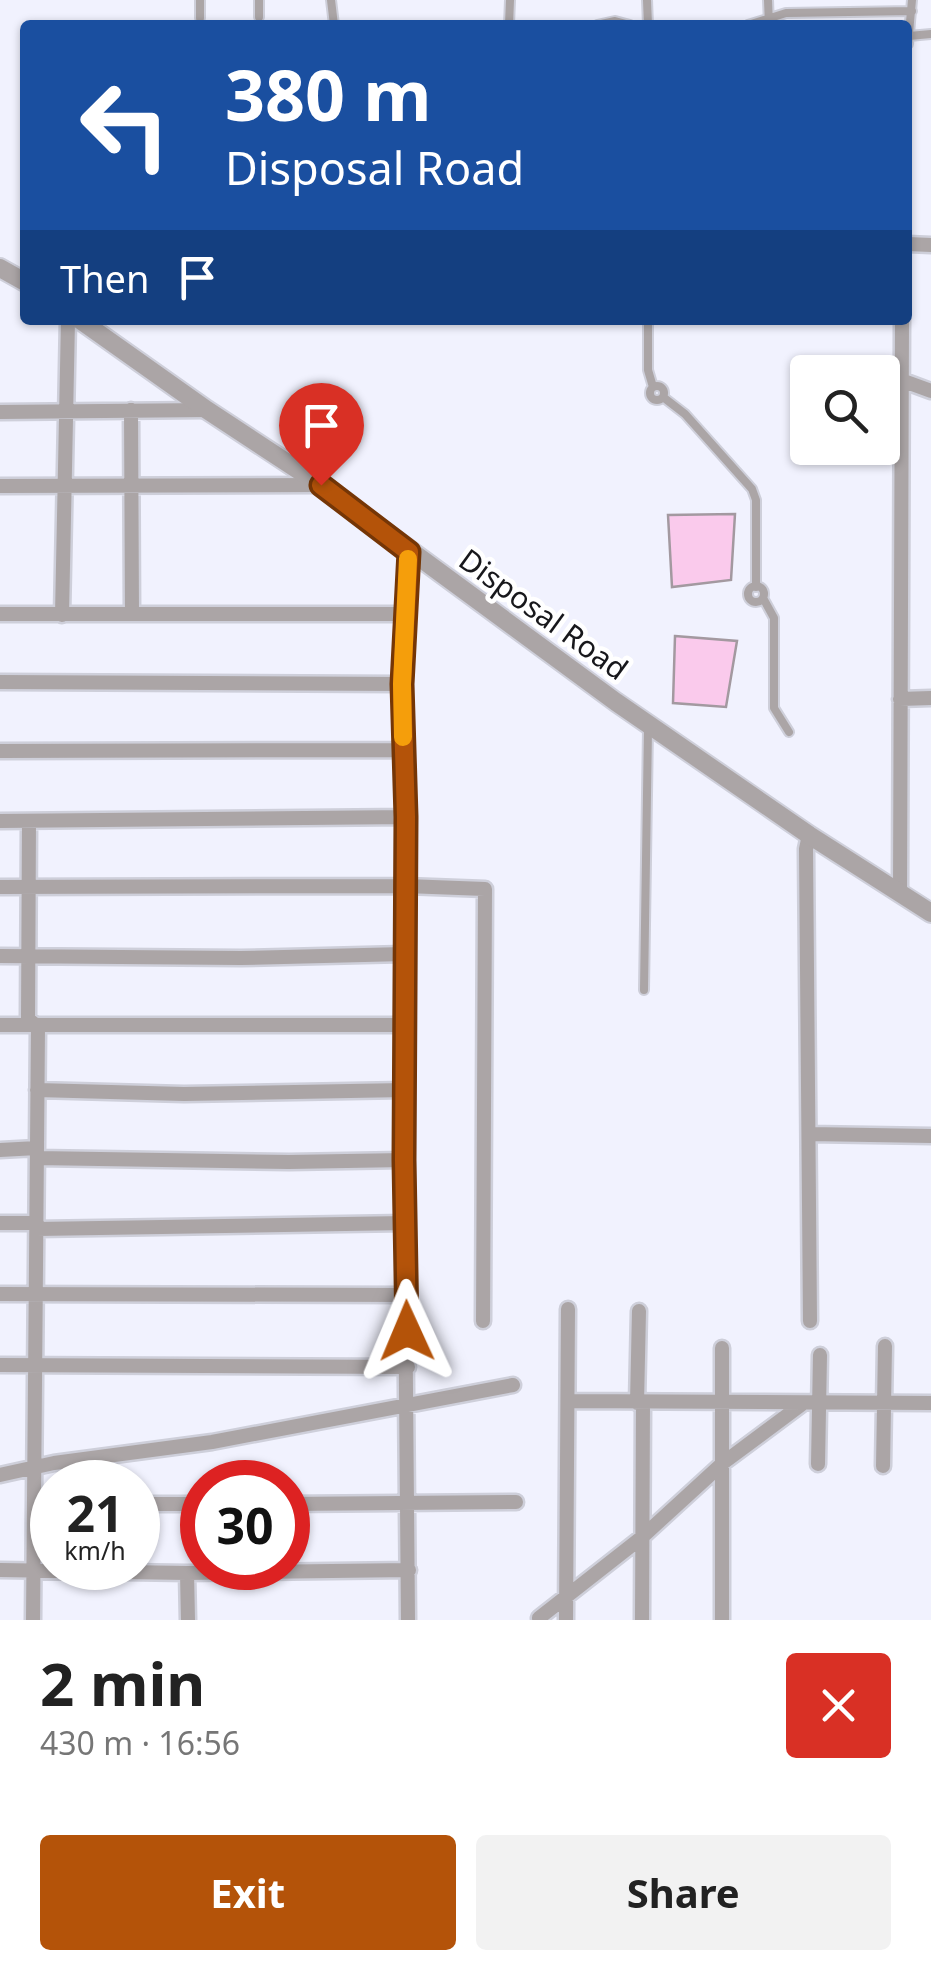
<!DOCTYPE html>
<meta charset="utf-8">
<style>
body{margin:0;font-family:"Noto Sans",sans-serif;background:#f2f2f2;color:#222;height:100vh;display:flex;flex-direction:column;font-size:38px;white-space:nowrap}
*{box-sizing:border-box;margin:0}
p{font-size:32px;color:#767676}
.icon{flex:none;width:55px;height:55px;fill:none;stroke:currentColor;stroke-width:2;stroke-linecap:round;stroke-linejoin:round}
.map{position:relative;height:1620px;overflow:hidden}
.panel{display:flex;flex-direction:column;background:#fff;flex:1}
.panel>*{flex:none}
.top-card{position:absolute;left:20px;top:20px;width:892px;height:305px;border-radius:10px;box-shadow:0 2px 8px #0004;background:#1a4fa0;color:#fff;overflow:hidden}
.tools{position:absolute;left:790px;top:355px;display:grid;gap:20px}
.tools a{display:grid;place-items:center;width:110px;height:110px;border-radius:10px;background:#fff;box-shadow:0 2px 8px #0004;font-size:50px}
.speed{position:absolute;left:30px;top:1460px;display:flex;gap:20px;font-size:50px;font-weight:700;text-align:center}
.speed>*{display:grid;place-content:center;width:130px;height:130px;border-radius:50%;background:#fff;box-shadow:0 2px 8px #0004;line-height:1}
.speed small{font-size:25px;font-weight:400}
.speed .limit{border:15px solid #d22;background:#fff;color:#111}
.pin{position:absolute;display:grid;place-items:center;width:85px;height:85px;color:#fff;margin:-102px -42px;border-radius:50% 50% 50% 0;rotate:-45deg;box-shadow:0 0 10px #0007}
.pin .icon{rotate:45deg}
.me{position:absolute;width:110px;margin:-55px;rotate:359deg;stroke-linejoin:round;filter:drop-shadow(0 0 8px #0008)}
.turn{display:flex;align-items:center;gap:35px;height:210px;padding:0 40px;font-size:45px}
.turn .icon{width:130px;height:130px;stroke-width:2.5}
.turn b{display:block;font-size:70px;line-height:85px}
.then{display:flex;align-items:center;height:95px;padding:0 40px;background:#0003;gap:20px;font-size:38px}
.round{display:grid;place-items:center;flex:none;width:105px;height:105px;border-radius:10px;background:#f2f2f2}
.headline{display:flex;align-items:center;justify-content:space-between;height:170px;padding:0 40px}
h1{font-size:60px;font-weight:700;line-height:75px}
.cta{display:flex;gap:20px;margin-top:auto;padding:20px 40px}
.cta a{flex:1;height:115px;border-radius:10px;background:#b45309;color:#fff;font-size:40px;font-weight:700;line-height:115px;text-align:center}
.cta a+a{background:#f2f2f2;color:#222}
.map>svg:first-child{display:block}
.building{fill:#facaec;stroke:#a399a0;stroke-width:2.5}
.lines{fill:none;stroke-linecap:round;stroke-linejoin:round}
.service-casing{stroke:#cecfda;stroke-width:12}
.minor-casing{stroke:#cecfda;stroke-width:19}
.tertiary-casing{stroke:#cecfda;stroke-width:22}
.service{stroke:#aba5a6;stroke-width:8}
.minor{stroke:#aba5a6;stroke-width:14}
.tertiary{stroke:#aba5a6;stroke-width:18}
.route-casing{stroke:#753606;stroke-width:25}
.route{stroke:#b45309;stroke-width:18}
.slow{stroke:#f59e0b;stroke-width:18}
.labels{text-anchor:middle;stroke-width:9;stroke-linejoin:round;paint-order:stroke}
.street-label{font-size:30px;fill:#17171b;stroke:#fff}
</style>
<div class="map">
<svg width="931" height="1620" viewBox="0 0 931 1620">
<rect width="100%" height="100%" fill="#f1f2fe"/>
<path class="building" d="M735,514L731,580L672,587L668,515Z
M675,636L737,641L726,707L673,703Z"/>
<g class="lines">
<g class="service-casing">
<path id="service" d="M200,0V18
M331,0L334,25
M647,0L648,25
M768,0L769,25
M259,17V0
M509,25L510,0
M597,25L615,21L630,25
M748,25L786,13L912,11
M909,36L931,34
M908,44L912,0
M648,320V370L653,387
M650 393a7 7 0 1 1 14 0a7 7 0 1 1-14 0Z
M663,397L685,414L752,489L756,500V587
M748 594a8 8 0 1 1 16 0a8 8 0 1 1-16 0Z
M763,598L774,618V708L789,732
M644,990L648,729"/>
</g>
<g class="minor-casing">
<path id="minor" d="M908,244L931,245
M901,380L931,391
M131,410L132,614
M0,412L207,410
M0,486L321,485
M0,614H405
M62,615L68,320
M0,682L402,684
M900,699L931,698
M0,751L404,750
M0,821L407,817
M29,821L28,1019L38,1027L33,1620
M809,835L806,849L810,1321
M0,887L406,886L485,889L483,1321
M900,893L902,320
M0,956L241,958L404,954
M0,1025H405
M37,1090L184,1094L405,1090
M810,1134L931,1136
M0,1150L37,1148
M37,1158L289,1162L404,1160
M0,1223H37
M37,1229L405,1223
M0,1294L407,1295
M0,1365L408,1367
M568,1401L931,1403
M637,1403L639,1311
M818,1464L820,1355
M883,1466L885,1346
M0,1475L54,1463L212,1442L513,1385
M138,1504H202
M288,1504L516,1502
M0,1570L187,1573L409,1570
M187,1573L188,1620
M539,1618L641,1538L723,1463L801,1405
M408,1620L404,1160L407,817L402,684L409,551
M566,1620L568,1309
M642,1620L643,1403
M722,1620V1348"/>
</g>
<g class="tertiary-casing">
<path id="tertiary" d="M0,268L25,282
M80,320L207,410L321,485L616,702L809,835L931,913"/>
</g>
<use href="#service" class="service"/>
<use href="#minor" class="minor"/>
<use href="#tertiary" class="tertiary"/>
</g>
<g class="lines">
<g class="route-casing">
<path id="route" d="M321,485L409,552L402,684L406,817L404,1160L407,1331"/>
</g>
<use href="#route" class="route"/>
<path class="slow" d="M403,737L402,684L408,559"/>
</g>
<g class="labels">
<g class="street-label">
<text transform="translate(543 615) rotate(36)" y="10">Disposal Road</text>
</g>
</g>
</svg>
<div class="tools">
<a><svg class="icon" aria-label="search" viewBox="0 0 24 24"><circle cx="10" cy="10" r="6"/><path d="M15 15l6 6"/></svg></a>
</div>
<div class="speed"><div>21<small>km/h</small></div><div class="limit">30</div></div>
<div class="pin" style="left:321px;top:485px;background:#d93025"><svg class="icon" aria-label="arrive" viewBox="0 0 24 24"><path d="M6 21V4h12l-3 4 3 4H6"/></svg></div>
<svg class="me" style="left:407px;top:1331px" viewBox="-20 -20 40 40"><path d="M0-17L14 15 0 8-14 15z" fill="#b45309" stroke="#fff" stroke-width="4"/></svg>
<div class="top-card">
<div class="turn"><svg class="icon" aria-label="left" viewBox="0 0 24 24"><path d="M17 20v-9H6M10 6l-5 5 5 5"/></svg><div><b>380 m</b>Disposal Road</div></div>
<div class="then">Then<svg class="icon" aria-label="arrive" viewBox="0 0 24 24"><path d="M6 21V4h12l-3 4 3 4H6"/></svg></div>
</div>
</div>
<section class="panel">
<div class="headline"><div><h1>2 min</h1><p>430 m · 16:56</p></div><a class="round" style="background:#d93025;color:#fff"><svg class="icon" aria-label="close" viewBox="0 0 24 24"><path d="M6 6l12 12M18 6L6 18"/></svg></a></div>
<div class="cta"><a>Exit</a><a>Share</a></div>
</section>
